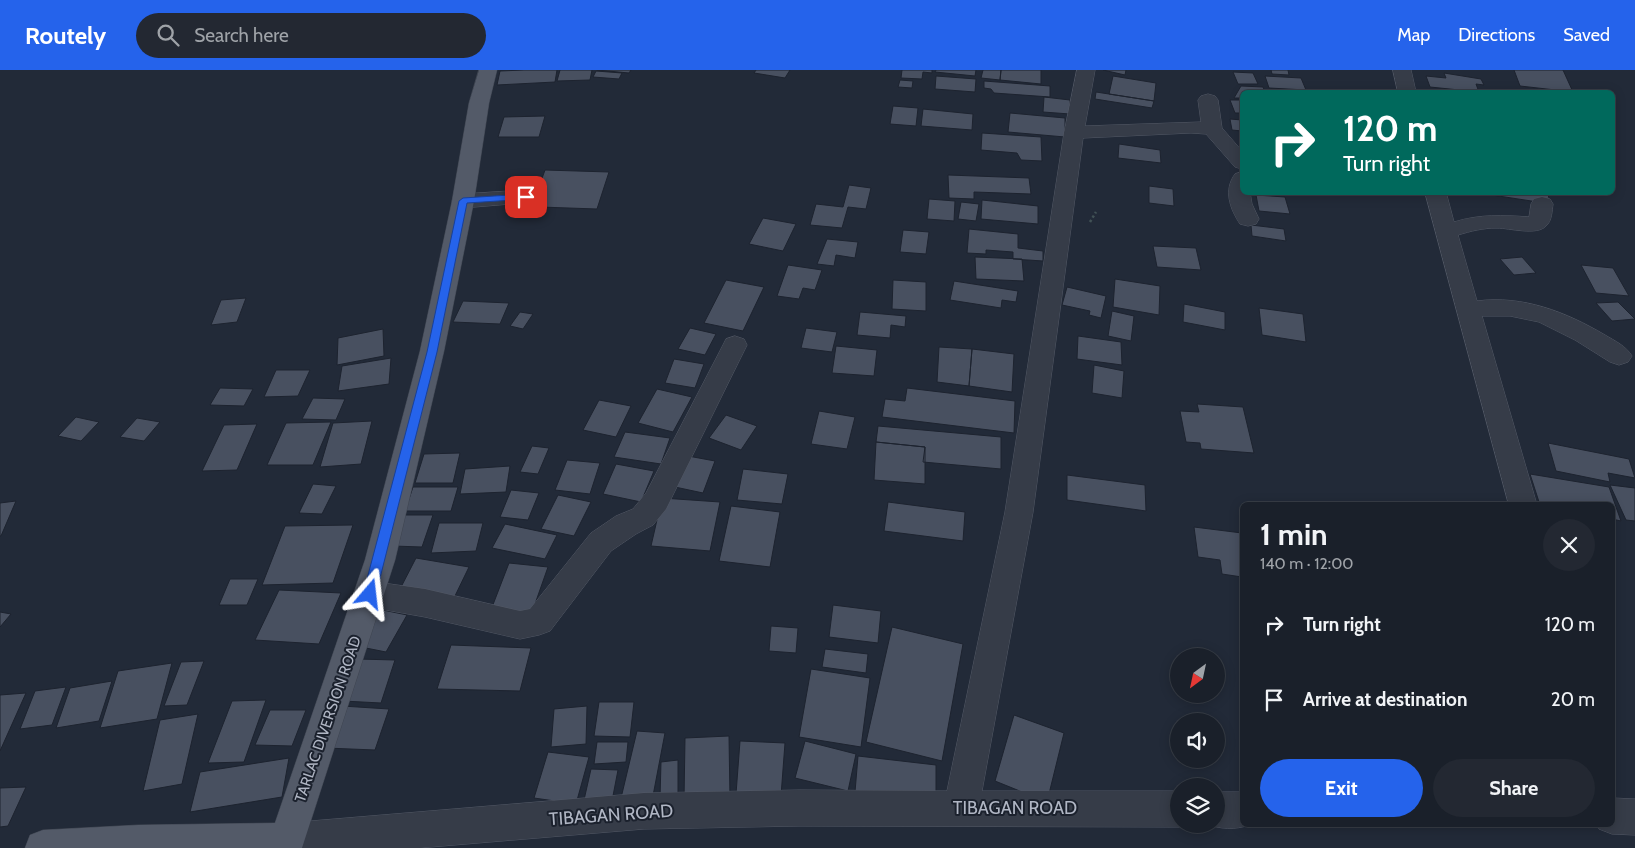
<!DOCTYPE html>
<meta charset="utf-8">
<style>
body{margin:0;font-family:Cabin,sans-serif;background:#232832;color:#f1f3f6;height:100vh;display:flex;flex-direction:column;font-size:19px;white-space:nowrap}
*{box-sizing:border-box;margin:0}
p{font-size:16px;color:#9fa3a8}
.icon{flex:none;width:28px;height:28px;fill:none;stroke:currentColor;stroke-width:2;stroke-linecap:round;stroke-linejoin:round}
.map{position:relative;flex:1;overflow:hidden}
.panel{position:absolute;left:1240px;top:432px;width:375px;height:325px;display:flex;flex-direction:column;background:#1a202a;border-radius:8px;box-shadow:0 2px 12px #0003,0 0 0 1px #383e47}
.panel>*{flex:none}
.top-card{position:absolute;left:1240px;top:20px;width:375px;height:105px;border-radius:8px;box-shadow:0 2px 12px #0003,0 0 0 1px #383e47;background:#00695c;color:#fff;overflow:hidden}
.needle{width:32px;rotate:213deg}
.buttons{position:absolute;left:1170px;top:578px;display:grid;gap:10px}
.buttons a{display:grid;place-items:center;width:55px;height:55px;border-radius:50%;background:#1a202a;box-shadow:0 2px 12px #0003,0 0 0 1px #383e47;font-size:25px}
.pin{position:absolute;display:grid;place-items:center;width:42px;height:42px;color:#fff;margin:-21px;border-radius:10px;box-shadow:0 2px 8px #0006}
.me{position:absolute;width:55px;margin:-28px;rotate:17deg;stroke-linejoin:round;filter:drop-shadow(0 0 4px #0008)}
.turn{display:flex;align-items:center;gap:18px;height:105px;padding:0 20px;font-size:22px}
.turn .icon{width:65px;height:65px;stroke-width:2.5}
.turn b{display:block;font-size:35px;line-height:42px}
.round{display:grid;place-items:center;flex:none;width:52px;height:52px;border-radius:26px;background:#232832}
.head{display:flex;align-items:center;justify-content:space-between;height:85px;padding:0 20px}
h1{font-size:30px;font-weight:800;line-height:38px}
.primary-button{display:flex;gap:10px;margin-top:auto;padding:10px 20px}
.primary-button a{flex:1;height:58px;border-radius:30px;background:#2563eb;color:#fff;font-size:20px;font-weight:800;line-height:58px;text-align:center}
.primary-button a+a{background:#232832;color:#f1f3f6}
ul{padding:0;list-style:none}
li{display:flex;align-items:center;gap:15px;height:75px;padding:0 20px}
li div{flex:1}
li b{display:block;font-size:19px}
li em{font-style:normal}
header{display:flex;align-items:center;gap:30px;box-sizing:border-box;height:70px;padding:0 25px;background:#2563eb;color:#fff}
header strong{font-size:24px}
nav{display:flex;gap:28px;margin-inline-start:auto;font-size:18px}
.search{width:350px;height:45px;background:#232832;display:flex;align-items:center;gap:12px;box-sizing:border-box;padding:0 18px;border-radius:28px;color:#9fa3a8;font-size:19px}
.map>svg:first-child{display:block}
.building{fill:#485060;stroke:#1d232f}
.lines{fill:none;stroke-linecap:round;stroke-linejoin:round}
.minor-casing{stroke:#535966;stroke-width:1}
.major-casing{stroke:#3f4551;stroke-width:1}
.path{stroke:#425256;stroke-width:2.5;stroke-dasharray:2.5 2.5;stroke-linecap:butt}
.minor{fill:#363c48;fill-rule:evenodd}
.major{fill:#535a68;fill-rule:evenodd}
.route{fill:#2563eb;stroke:#184099}
.labels{text-anchor:middle;stroke-width:4;stroke-linejoin:round;paint-order:stroke}
.street-label{font-size:15px;fill:#b0b6c4;stroke:#1b212d}
.near-street-label{font-size:18px;fill:#b0b6c4;stroke:#1b212d}
</style>
<header>
<strong>Routely</strong>
<div class="search"><svg class="icon" aria-label="search" viewBox="0 0 24 24"><circle cx="10" cy="10" r="6"/><path d="M15 15l6 6"/></svg>Search here</div>
<nav><a>Map</a><a>Directions</a><a>Saved</a></nav>
</header>
<div class="map">
<svg width="1635" height="778" viewBox="0 0 1635 778">
<rect width="100%" height="100%" fill="#222a38"/>
<path class="building" d="M524,0H557L555,12L497,15L500,1Z
M560,0H592L590,10L557,11Z
M597,0H631L629,3Z
M756,0H790L785,8L754,3Z
M902,0H932V3L923,2L922,9L901,8Z
M936,0H976L975,6L935,2Z
M983,0H1001L1000,10L981,8Z
M1001,0H1041V14L1000,10Z
M1103,0H1126L1125,5Z
M1271,0H1288L1289,5L1272,4Z
M1514,0H1563L1573,22L1520,16Z
M596,1L622,3L619,9L593,7Z
M1233,2L1253,3L1258,14H1238Z
M1444,3L1481,9L1484,15L1476,14L1479,22L1430,17L1426,6L1446,8Z
M936,6L976,9L975,22L935,19Z
M1113,6L1156,13L1154,31L1109,24Z
M1265,6L1301,8L1306,20L1269,18Z
M900,10L913,11L912,18L898,17Z
M984,11L1050,16V27L994,23L991,19L984,18Z
M1241,16L1263,17L1265,22H1242V28H1234Z
M1096,22L1154,31L1152,38L1095,29Z
M1044,27L1070,30V44L1043,42Z
M1230,30H1242V43H1235Z
M893,36L918,38L916,56L890,54Z
M923,39L973,44L972,60L921,56Z
M1010,43L1065,48V67L1008,62Z
M545,46L539,67H498L504,47Z
M1230,49L1242,50V61L1232,60Z
M982,63L1041,67L1042,91L1021,90L1017,83L981,80Z
M1119,74L1160,80L1161,93L1118,88Z
M545,100L609,102L597,139L540,137L545,125H536Z
M948,105L1029,108L1031,124L974,122V129L949,128Z
M849,115L871,118L866,139L848,137L842,158L810,155L816,134L843,137Z
M1149,116L1173,119L1174,136L1149,133Z
M1491,122H1547L1551,134L1492,125Z
M1256,125L1285,127L1290,144L1259,141Z
M929,129L955,131L954,151L927,149Z
M982,130L1038,136V154L981,149Z
M961,132L979,134L976,151L958,149Z
M763,148L796,154L783,181L749,174Z
M1251,155L1284,159L1286,171L1252,166Z
M969,159L1018,164V178L1043,181V191L1013,189V182L986,180V184L967,183Z
M903,160L929,162L926,184L900,182Z
M827,169L858,172L855,188L836,185L834,196L817,194Z
M1153,176L1196,178L1201,200L1157,197Z
M975,187L1022,189L1024,211L976,209Z
M1522,187L1536,203L1514,205L1500,189Z
M788,195L822,200L815,220L803,218L799,229L777,226Z
M1581,195L1613,198L1629,226L1596,223Z
M1115,209L1160,216L1159,245L1113,237Z
M726,210L764,217L743,261L704,253Z
M893,210L926,212V241L892,239Z
M954,211L1018,221L1016,232L1002,230L1001,238L950,230Z
M1067,217L1106,226L1101,248L1089,245L1090,241L1062,235Z
M246,228L237,252L211,255L221,230Z
M463,231L509,233L500,254L453,252Z
M1618,232L1635,249L1612,251L1596,233Z
M1184,234L1225,242V260L1183,252Z
M1259,238L1303,244L1306,272L1262,265Z
M1112,241L1134,246L1131,271L1108,266Z
M520,242L533,244L523,259L510,256Z
M860,242L906,246L905,257L891,255L890,268L857,265Z
M690,258L716,264L705,285L678,279Z
M806,258L837,262L832,282L801,278Z
M383,259L384,286L337,295L338,268Z
M1078,266L1121,272L1122,295L1077,289Z
M836,276L877,280L874,306L832,303Z
M939,277L972,279L969,316L937,312Z
M972,279L1014,284L1012,322L969,316Z
M391,288L389,314L338,321L342,296Z
M674,289L704,294L695,318L665,313Z
M1094,295L1124,301L1122,328L1092,323Z
M276,300H310L298,326L264,327Z
M220,318L253,319L244,336L210,335Z
M907,318L1015,331L1014,363L882,347L885,329L905,331Z
M657,319L692,327L673,362L638,353Z
M313,328L345,329L336,350L302,349Z
M599,330L631,336L616,367L583,360Z
M1197,334L1243,337L1254,383L1201,379L1200,373L1186,372L1180,341L1199,342Z
M819,341L855,347L847,379L811,374Z
M726,345L757,356L741,380L709,368Z
M76,347L99,352L81,371L58,366Z
M137,348L160,352L144,371L120,367Z
M372,351L361,394L320,397L333,353Z
M331,352L313,395H267L286,353Z
M257,354L237,400L202,401L224,355Z
M878,356L1001,367V399L923,392L925,377L876,372Z
M625,362L670,368L661,394L614,387Z
M876,372L925,377V414L874,410Z
M1548,373L1629,389L1635,408L1608,403L1610,412L1556,401Z
M532,376L549,378L538,404L520,402Z
M460,383L453,413H415L424,384Z
M688,386L715,391L703,423L675,417Z
M567,390L600,393L590,424L555,420Z
M616,394L654,401L641,432L603,424Z
M510,396L506,422L460,424L465,399Z
M743,399L788,404L782,434L737,430Z
M1530,404L1609,417L1621,451L1612,449V435H1540Z
M1067,405L1145,415L1146,441L1067,430Z
M313,414L336,416L322,444L299,443Z
M1610,415L1635,418V451L1626,450Z
M413,417H458L451,441H405Z
M511,420L539,423L528,450L500,447Z
M558,425L591,432L574,466L541,459Z
M662,428L720,432L710,481L651,476Z
M16,431L1,466H0V433Z
M888,432L965,442L963,471L884,461Z
M731,436L780,442L770,497L719,491Z
M405,445H433L422,477L393,476Z
M439,453H483L476,481L431,483Z
M505,454L557,465L545,489L492,478Z
M353,455L333,513L262,515L285,456Z
M1194,457L1242,463V507L1222,504L1220,490L1198,487Z
M416,488L469,497L454,528L400,519Z
M509,493L548,497L529,551L489,545Z
M230,509H258L247,535H219Z
M279,520L341,523L319,574L255,570Z
M833,535L881,541L878,573L829,567Z
M378,539L407,545L386,582L356,576Z
M0,542L11,544L0,557Z
M771,556L798,558L796,583L769,581Z
M892,557L963,574L942,691L866,672Z
M451,575L531,578L520,621L437,619Z
M825,579L868,584L866,603L822,597Z
M358,589L395,590L381,633L343,631Z
M204,591L187,635L164,636L181,592Z
M172,593L157,649L100,658L118,601Z
M811,599L870,608L861,677L799,667Z
M112,611L99,651L56,658L70,618Z
M66,617L52,655L20,659L35,621Z
M26,623L0,681V625Z
M266,630L244,692L208,693L232,631Z
M599,632H634L630,667L594,666Z
M342,636L389,639L375,680L326,678Z
M587,636L586,674L551,677L554,639Z
M270,640H306L292,676L255,675Z
M198,644L182,714L143,721L160,650Z
M1014,645L1064,663L1047,732L995,711Z
M637,661L665,663L652,731L621,728Z
M729,666L730,728L684,730L685,668Z
M740,671L785,673L781,726L736,724Z
M805,671L856,684L848,721L795,708Z
M597,672H628L626,692L594,694Z
M548,682L589,687L576,734L534,728Z
M858,686L936,695V732L855,722Z
M289,688L282,727L190,742L200,702Z
M678,690V727L660,728L661,692Z
M591,699L618,700L612,731L584,730Z
M26,717L8,756L0,757V718Z"/>
<g class="lines">
<g class="minor-casing">
<path id="minor" d="M1077,0H1095L1085,56L1201,52L1198,30L1201,26L1208,24L1215,26L1218,30L1222,58L1242,81V99L1235,97L1206,64L1191,63L1083,68L1033,442L982,721H1179V754H1187L1179,757L800,756L644,759L419,778H272L269,771L274,758L287,753L644,723L800,720L947,721L1005,442L1064,63Z
M1393,0H1411L1416,22H1398Z
M1242,102V122H1250L1252,134L1259,149L1256,154L1248,156L1240,154C1230,139 1223,120 1235,104Z
M526,120L534,122L537,127L534,132L463,138L455,136L452,131L455,126L463,124Z
M1425,122H1446L1454,152C1480,144 1503,145 1529,147L1531,134L1534,129L1542,127L1550,129L1553,134C1552,141 1552,151 1546,156C1537,166 1509,158 1497,158C1483,158 1471,161 1458,165L1477,231C1523,225 1566,242 1605,265C1615,271 1626,276 1632,286L1628,292L1619,295L1610,292L1575,270L1539,252L1510,246H1482L1537,435H1509Z
M735,266L744,269L747,275L666,439L653,455L636,464L611,481L550,561L539,565L520,569L425,547L369,537L358,534L354,524L358,514L369,511L425,519L520,541L530,539L591,463L616,446L633,439L646,423L723,275L726,269Z
M1216,722H1242V755H1249C1236,760 1219,759 1206,754H1216Z
M1612,728L1635,729V765L1612,764L1599,759L1598,755H1612Z"/>
</g>
<g class="major-casing">
<path id="major" d="M479,0H497L489,33L474,131L444,281L395,490L302,778H25L30,765L43,760L138,755L275,753L365,490L420,281L452,131L469,33Z"/>
</g>
<path class="path" d="M1090,152L1096,142"/>
<use href="#minor" class="minor"/>
<use href="#major" class="major"/>
</g>
<path class="route" d="M526,124L531,127L529,129L467,133L437,282L376,524L374,528L370,529L365,528L363,524L427,282L459,131L463,128Z"/>
<g class="labels">
<g class="street-label">
<text transform="translate(328 649) rotate(-71)" y="5">TARLAC DIVERSION ROAD</text>
</g>
<g class="near-street-label">
<text x="1015" y="744">TIBAGAN ROAD</text>
<text transform="translate(611 745) rotate(-4)" y="6">TIBAGAN ROAD</text>
</g>
</g>
</svg>
<div class="buttons">
<a><svg class="needle" viewBox="-14 -14 28 28"><path d="M0-13l5 13h-10z" fill="#e53935"/><path d="M0 13l5-13h-10z" fill="#9fa3a8"/></svg></a>
<a><svg class="icon" aria-label="sound" viewBox="0 0 24 24"><path d="M4 9h4l5-4v14l-5-4H4zM17 9q2 3 0 6"/></svg></a>
<a><svg class="icon" aria-label="layers" viewBox="0 0 24 24"><path d="M12 4l9 5-9 5-9-5zM3 14l9 5 9-5"/></svg></a>
</div>
<div class="pin" style="left:526px;top:127px;background:#d93025"><svg class="icon" aria-label="arrive" viewBox="0 0 24 24"><path d="M6 21V4h12l-3 4 3 4H6"/></svg></div>
<svg class="me" style="left:370px;top:524px" viewBox="-20 -20 40 40"><path d="M0-17L14 15 0 8-14 15z" fill="#2563eb" stroke="#fff" stroke-width="4"/></svg>
<div class="top-card">
<div class="turn"><svg class="icon" aria-label="right" viewBox="0 0 24 24"><path d="M7 20v-9h11M14 6l5 5-5 5"/></svg><div><b>120 m</b>Turn right</div></div>
</div>
<section class="panel">
<div class="head"><div><h1>1 min</h1><p>140 m · 12:00</p></div><a class="round"><svg class="icon" aria-label="close" viewBox="0 0 24 24"><path d="M6 6l12 12M18 6L6 18"/></svg></a></div>
<ul>
<li><svg class="icon" aria-label="right" viewBox="0 0 24 24"><path d="M7 20v-9h11M14 6l5 5-5 5"/></svg><div><b>Turn right</b></div><em>120 m</em></li>
<li><svg class="icon" aria-label="arrive" viewBox="0 0 24 24"><path d="M6 21V4h12l-3 4 3 4H6"/></svg><div><b>Arrive at destination</b></div><em>20 m</em></li>
</ul>
<div class="primary-button"><a>Exit</a><a>Share</a></div>
</section>
</div>
